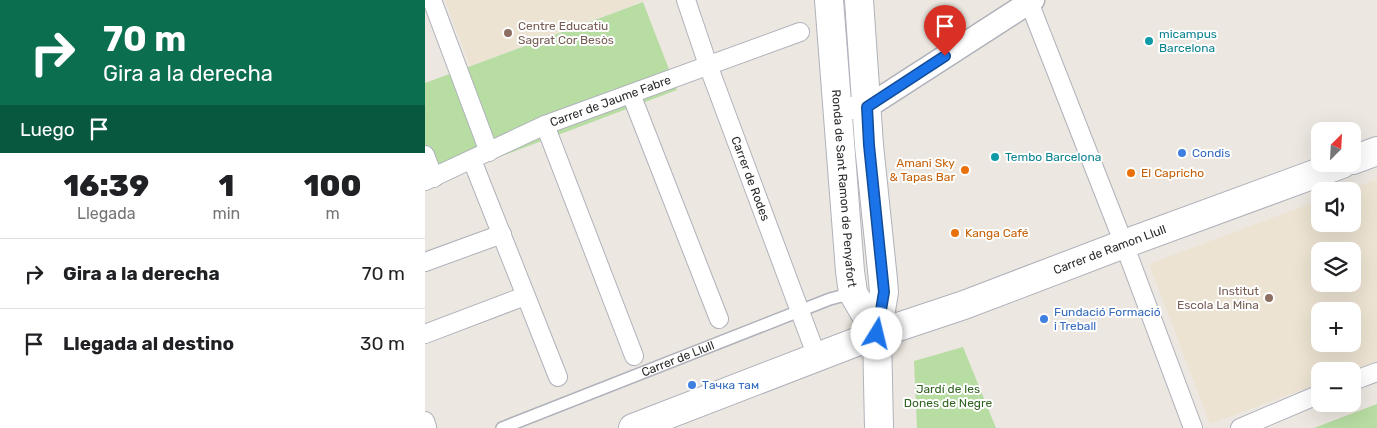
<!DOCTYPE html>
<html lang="es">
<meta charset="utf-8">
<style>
body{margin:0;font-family:Rubik,sans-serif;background:#f6f6f6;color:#202124;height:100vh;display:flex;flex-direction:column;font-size:19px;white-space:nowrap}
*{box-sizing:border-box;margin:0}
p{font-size:16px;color:#757577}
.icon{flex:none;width:28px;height:28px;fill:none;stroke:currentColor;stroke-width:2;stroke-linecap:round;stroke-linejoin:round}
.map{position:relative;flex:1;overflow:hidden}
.panel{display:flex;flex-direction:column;background:#fff;width:425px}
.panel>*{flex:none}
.hud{background:#0b6e4f;color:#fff;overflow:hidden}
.needle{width:32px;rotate:24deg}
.buttons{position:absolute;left:886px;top:122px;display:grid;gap:10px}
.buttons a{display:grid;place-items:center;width:50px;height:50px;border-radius:10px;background:#fff;box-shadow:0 5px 20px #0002;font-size:25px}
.pin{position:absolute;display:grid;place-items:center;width:42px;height:42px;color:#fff;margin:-51px -21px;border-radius:50% 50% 50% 0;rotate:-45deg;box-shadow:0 0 5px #0007}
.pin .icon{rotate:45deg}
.me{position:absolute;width:55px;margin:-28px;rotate:9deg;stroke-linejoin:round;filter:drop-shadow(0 0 4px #0008)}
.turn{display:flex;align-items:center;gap:18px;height:105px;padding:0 20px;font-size:22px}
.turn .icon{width:65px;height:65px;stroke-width:2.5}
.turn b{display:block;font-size:35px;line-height:42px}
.then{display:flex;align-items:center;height:48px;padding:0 20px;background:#0003;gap:10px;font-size:19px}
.eta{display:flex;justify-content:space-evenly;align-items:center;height:85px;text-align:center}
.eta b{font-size:30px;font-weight:800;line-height:35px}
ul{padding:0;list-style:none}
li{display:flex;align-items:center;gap:15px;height:70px;padding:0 20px;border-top:1px solid #e0e0e0}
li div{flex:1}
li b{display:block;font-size:19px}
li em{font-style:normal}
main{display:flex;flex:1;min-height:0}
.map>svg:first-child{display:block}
.education{fill:#ece3d2;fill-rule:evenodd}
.green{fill:#b7dda2}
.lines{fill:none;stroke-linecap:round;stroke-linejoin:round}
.service-casing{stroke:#b0b2bb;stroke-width:14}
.pedestrian-casing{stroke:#b0b2bb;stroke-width:20}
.minor-casing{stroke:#b0b2bb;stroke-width:25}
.tertiary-casing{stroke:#b0b2bb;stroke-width:30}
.secondary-casing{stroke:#b0b2bb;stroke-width:30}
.service{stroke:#fff;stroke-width:11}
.pedestrian{stroke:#fff;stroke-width:18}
.minor{stroke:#fff;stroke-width:22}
.tertiary{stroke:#fff;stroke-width:28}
.secondary{stroke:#fff;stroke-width:28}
.route-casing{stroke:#114b97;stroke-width:12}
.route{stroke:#1a73e8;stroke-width:9}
.education-dot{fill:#8d6e63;stroke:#fff;stroke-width:2}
.culture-dot{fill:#0f9aa8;stroke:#fff;stroke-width:2}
.shop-dot{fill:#3f7fe0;stroke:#fff;stroke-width:2}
.food-dot{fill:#e8710a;stroke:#fff;stroke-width:2}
.labels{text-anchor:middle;stroke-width:4;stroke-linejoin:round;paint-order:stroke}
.education-label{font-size:12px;fill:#785e54;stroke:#fff;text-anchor:start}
.culture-label{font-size:12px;fill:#0d838f;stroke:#fff;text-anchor:start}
.street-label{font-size:12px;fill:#2c2c2c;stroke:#fff}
.shop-label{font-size:12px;fill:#366cbe;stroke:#fff;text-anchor:start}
.food-label{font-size:12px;fill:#c56008;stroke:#fff;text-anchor:start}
.park-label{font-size:12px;fill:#316322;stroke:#fff}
</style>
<main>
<section class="panel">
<div class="hud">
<div class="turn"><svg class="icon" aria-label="right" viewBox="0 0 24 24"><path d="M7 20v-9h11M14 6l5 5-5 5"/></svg><div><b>70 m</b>Gira a la derecha</div></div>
<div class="then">Luego<svg class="icon" aria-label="arrive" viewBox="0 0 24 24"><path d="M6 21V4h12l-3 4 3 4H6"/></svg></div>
</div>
<div class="eta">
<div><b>16:39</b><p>Llegada</p></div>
<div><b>1</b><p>min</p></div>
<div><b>100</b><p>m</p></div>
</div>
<ul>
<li><svg class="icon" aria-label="right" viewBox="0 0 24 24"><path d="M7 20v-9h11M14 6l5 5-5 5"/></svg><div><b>Gira a la derecha</b></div><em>70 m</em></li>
<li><svg class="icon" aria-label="arrive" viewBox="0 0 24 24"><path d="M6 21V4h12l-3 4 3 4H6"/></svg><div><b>Llegada al destino</b></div><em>30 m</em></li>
</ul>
</section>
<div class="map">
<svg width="952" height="428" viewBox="0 0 952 428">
<rect width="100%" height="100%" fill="#ece7e0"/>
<path class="education" d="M20,0H221L45,66Z
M952,179V361L925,371H895V383L785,424L724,264L895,200V224H928V191H919ZM895,251H928V284H895ZM895,311H928V344H895Z"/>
<path class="green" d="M218,2L252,90L0,185V83Z
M538,347L571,428H492L489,361Z
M952,404V428H889Z"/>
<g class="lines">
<g class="service-casing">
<g id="service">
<path id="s1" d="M77,428L405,299L428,293"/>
</g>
</g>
<g class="pedestrian-casing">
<g id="pedestrian">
<path d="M7,0L64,152"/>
<path id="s2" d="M261,0L283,65L392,357"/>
<path d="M604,2L699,244L768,428"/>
<path d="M206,94L294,319"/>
<path d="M120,125L209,356"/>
<path d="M0,155L9,178"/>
<path d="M47,160L133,377"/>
<path id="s3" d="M0,181L120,125L375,32"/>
<path d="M0,262L77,234"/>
<path d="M0,334L100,296"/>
<path d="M928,381L952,372"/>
<path d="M0,421L2,427"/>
<path d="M815,428L895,394"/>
</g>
</g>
<g class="minor-casing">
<path id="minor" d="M412,109L442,107L608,0"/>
</g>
<g class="tertiary-casing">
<g id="tertiary">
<path id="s4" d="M404,0L425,271L428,293L452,334"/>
<path d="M434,0L444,145L458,280L459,292L452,334"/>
</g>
</g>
<g class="secondary-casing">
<g id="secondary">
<path d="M928,160L952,151"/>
<path d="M452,334L454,428"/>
<path id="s5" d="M208,428L452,334L539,305L699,244L917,164"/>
</g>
</g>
<use href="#service" class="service"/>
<use href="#pedestrian" class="pedestrian"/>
<use href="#minor" class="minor"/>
<use href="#tertiary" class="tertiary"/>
<use href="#secondary" class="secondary"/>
</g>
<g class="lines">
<g class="route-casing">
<path id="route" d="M452,334L459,292L444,145L442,107L520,56"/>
</g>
<use href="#route" class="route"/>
</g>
<g class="education-dot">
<circle cx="83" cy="33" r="5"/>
<circle cx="844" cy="298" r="5"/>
</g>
<g class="culture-dot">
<circle cx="724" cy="41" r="5"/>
<circle cx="570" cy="157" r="5"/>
</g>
<g class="shop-dot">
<circle cx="757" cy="153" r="5"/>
<circle cx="619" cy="319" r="5"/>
<circle cx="267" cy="385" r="5"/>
</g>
<g class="food-dot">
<circle cx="540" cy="170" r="5"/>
<circle cx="706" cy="173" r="5"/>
<circle cx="530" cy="233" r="5"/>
</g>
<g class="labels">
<g class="education-label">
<text x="93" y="30">Centre Educatiu<tspan x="93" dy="14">Sagrat Cor Besòs</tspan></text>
<text x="834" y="295" text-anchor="end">Institut<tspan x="834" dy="14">Escola La Mina</tspan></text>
</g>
<g class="culture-label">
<text x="734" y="38">micampus<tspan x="734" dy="14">Barcelona</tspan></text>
<text x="580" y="161">Tembo Barcelona</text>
</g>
<g class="street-label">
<text dy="4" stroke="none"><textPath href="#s3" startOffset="202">Carrer de Jaume Fabre</textPath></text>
<text dy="4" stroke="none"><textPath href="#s2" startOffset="190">Carrer de Rodes</textPath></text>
<text dy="4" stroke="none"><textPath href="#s4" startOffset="189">Ronda de Sant Ramon de Penyafort</textPath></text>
<text dy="4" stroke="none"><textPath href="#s5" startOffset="509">Carrer de Ramon Llull</textPath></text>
<text dy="4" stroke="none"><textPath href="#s1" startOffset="189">Carrer de Llull</textPath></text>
</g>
<g class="shop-label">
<text x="767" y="157">Condis</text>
<text x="629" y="316">Fundació Formació<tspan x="629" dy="14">i Treball</tspan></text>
<text x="277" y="389">Тачка там</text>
</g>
<g class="food-label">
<text x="530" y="167" text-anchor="end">Amani Sky<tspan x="530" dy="14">&amp; Tapas Bar</tspan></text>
<text x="716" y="177">El Capricho</text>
<text x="540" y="237">Kanga Café</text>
</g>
<g class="park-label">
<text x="523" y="393">Jardí de les<tspan x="523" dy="14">Dones de Negre</tspan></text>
</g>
</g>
</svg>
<div class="buttons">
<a><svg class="needle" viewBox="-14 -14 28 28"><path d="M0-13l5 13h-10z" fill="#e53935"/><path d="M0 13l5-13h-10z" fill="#757577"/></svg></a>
<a><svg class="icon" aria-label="sound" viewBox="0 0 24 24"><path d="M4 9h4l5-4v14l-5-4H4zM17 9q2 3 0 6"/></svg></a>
<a><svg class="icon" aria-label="layers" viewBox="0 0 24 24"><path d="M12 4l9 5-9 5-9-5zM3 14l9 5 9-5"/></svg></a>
<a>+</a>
<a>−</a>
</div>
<div class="pin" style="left:520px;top:56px;background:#d93025"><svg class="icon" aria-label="arrive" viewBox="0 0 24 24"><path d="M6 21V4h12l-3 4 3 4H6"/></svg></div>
<svg class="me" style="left:452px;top:334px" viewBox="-20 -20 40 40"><circle r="19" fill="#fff"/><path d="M0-13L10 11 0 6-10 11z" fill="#1a73e8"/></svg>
</div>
</main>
